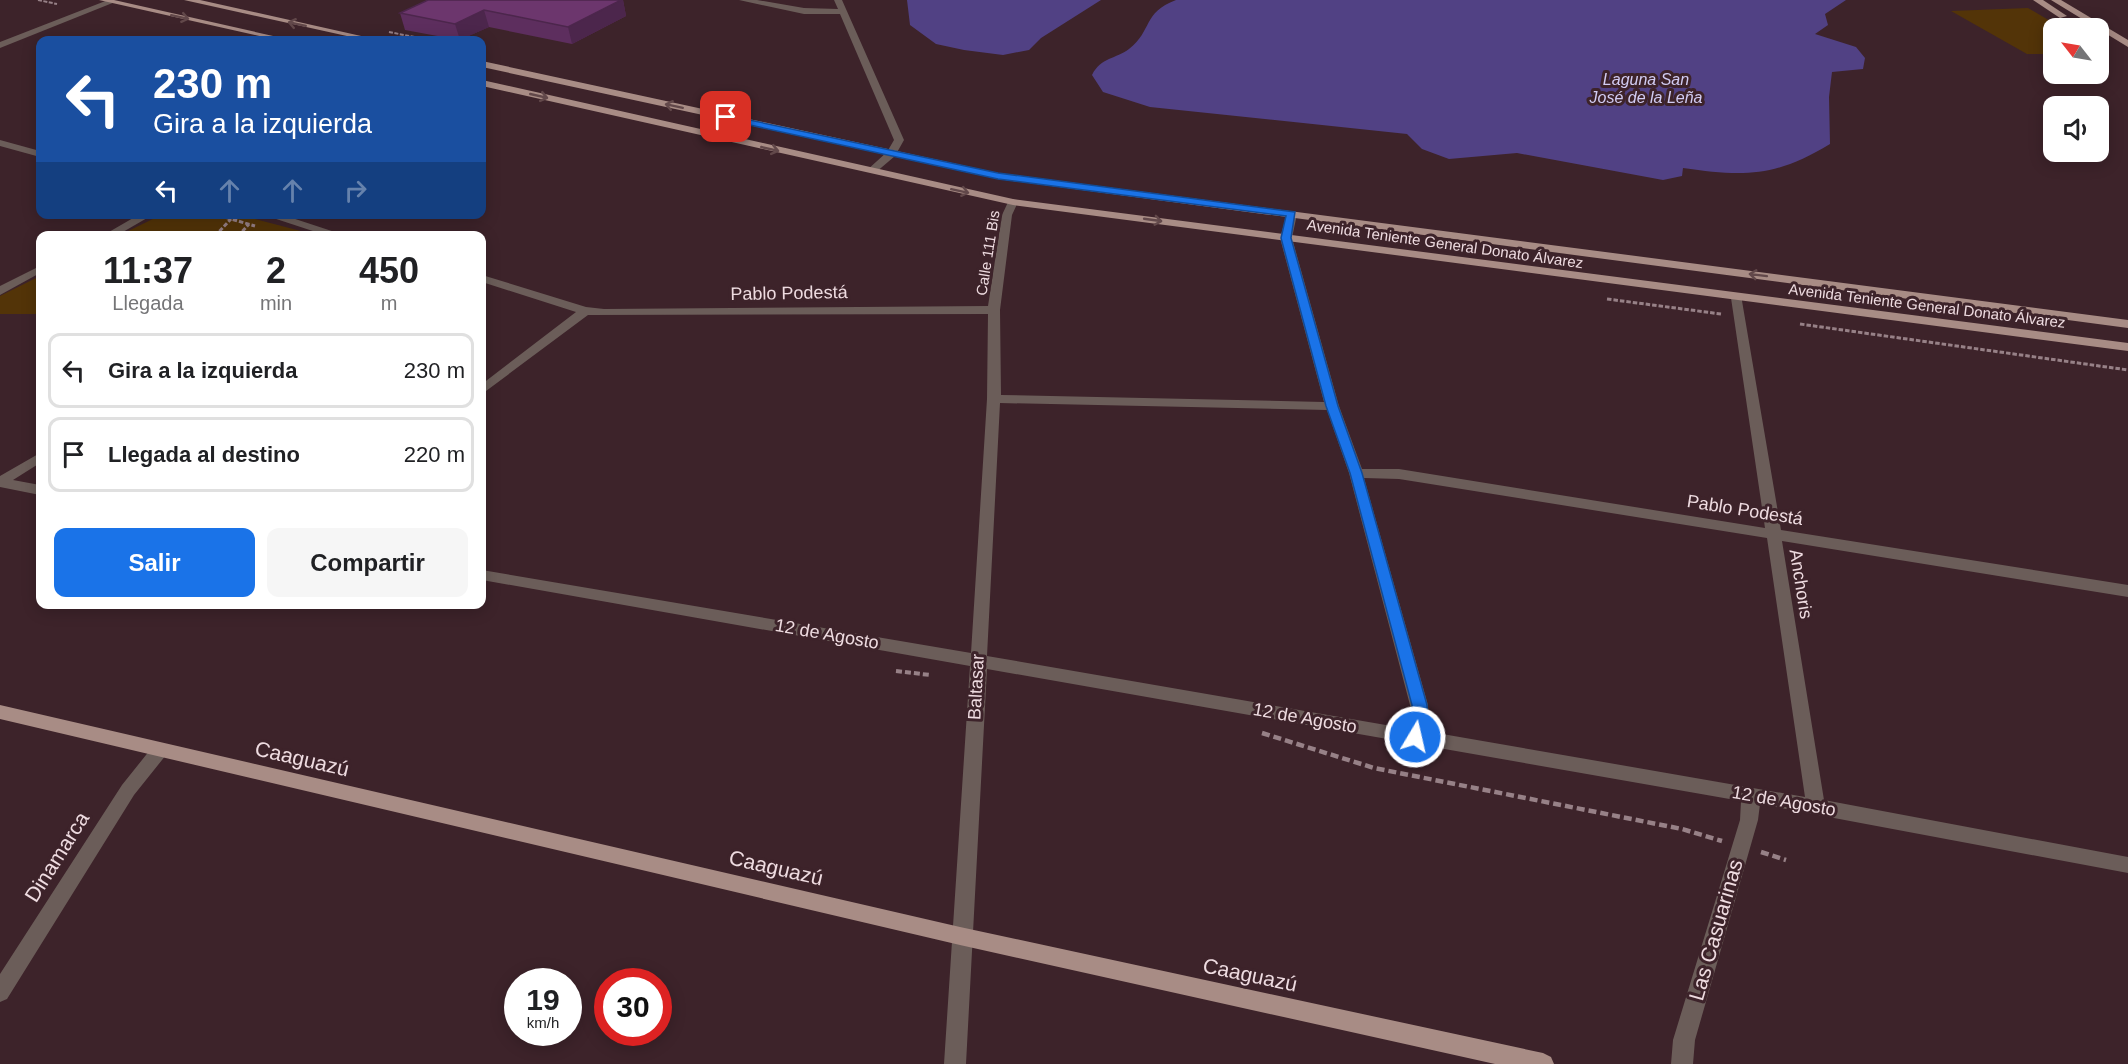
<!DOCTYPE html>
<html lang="es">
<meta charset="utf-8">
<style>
body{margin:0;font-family:Helvetica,sans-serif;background:#f6f6f6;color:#202124;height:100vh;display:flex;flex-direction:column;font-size:22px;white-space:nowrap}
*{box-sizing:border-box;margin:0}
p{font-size:20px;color:#757577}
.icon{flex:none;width:33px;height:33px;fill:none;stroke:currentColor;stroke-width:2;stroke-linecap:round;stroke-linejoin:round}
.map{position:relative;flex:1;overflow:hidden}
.details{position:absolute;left:36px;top:231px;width:450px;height:378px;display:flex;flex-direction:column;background:#fff;border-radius:12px;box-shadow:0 3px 15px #0003}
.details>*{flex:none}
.guide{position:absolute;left:36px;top:36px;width:450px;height:183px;border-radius:12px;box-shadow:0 3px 15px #0003;background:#1a4fa0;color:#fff;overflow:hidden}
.needle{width:39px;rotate:301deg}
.fabs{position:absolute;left:2043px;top:18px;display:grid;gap:12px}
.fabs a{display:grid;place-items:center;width:66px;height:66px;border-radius:12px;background:#fff;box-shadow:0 3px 15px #0003;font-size:30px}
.speed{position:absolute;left:504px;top:968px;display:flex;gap:12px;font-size:30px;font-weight:700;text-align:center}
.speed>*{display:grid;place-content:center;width:78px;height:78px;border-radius:50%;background:#fff;box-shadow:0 3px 15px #0003;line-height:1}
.speed small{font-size:15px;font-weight:400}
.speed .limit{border:9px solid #d22;background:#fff;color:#111}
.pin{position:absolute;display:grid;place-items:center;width:51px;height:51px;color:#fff;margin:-26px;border-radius:12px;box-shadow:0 3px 9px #0006}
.me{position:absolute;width:66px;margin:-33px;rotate:9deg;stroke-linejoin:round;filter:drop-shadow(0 0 4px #0008)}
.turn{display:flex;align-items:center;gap:21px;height:126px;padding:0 18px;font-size:27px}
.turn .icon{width:78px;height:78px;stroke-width:2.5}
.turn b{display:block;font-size:42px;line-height:51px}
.lanes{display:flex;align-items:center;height:57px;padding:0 18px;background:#0003;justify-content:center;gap:30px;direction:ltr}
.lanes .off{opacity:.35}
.eta{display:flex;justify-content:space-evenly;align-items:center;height:102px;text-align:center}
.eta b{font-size:36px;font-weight:600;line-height:42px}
.action{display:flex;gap:12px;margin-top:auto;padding:12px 18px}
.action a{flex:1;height:69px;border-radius:12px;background:#1a73e8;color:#fff;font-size:24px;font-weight:600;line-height:69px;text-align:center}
.action a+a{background:#f6f6f6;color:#202124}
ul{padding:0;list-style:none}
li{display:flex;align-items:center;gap:18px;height:75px;margin:0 12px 9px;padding:0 6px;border:3px solid #e0e0e0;border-radius:12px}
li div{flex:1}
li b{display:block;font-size:22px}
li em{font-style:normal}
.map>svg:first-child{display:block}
.green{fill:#533408}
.water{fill:#514184}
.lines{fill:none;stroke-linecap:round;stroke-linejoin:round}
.path-far3{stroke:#978187;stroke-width:2;stroke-dasharray:4 1.5;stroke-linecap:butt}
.path-far2{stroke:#978187;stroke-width:3;stroke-dasharray:4.5 2;stroke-linecap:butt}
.path-far1{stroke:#978187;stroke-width:4;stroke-dasharray:6 3;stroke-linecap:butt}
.path{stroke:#978187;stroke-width:4.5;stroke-dasharray:8 4;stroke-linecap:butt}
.minor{fill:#6b5d59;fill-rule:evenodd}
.major{fill:#a88c85;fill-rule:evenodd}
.wall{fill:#5d2e5e}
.shaded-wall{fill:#4c264c}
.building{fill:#6c366d;stroke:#4c264c;stroke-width:1.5}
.oneway{stroke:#62484a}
.route{fill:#1a73e8;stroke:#114b97;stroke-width:1.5}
.labels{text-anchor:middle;stroke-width:6;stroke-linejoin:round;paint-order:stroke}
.far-street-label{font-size:15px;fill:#eedbe0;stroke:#3d232a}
.far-water-label{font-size:16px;font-style:italic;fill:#d2ccf3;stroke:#3d232a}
.street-label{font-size:18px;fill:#eedbe0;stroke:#3d232a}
.near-street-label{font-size:21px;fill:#eedbe0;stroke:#3d232a}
</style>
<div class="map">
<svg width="2128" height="1064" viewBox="0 0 2128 1064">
<rect width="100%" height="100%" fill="#3d232a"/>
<path class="green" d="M2028,8L2062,28H2054L2053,54H2027L1951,11Z
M161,215H240L316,235H120Z
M40,276V314H0V296Z"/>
<path class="water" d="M907,0H1101L1041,38L1029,50L1003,55L964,50L936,44L910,25Z
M1176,0H1846L1825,14L1828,25L1815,34L1856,47L1865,58L1863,69L1832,72L1829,97L1830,144C1776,177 1744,177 1683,168L1682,176L1663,180L1517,153L1449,159L1422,149L1407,134L1150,107L1103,92L1092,75C1101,57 1116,59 1129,49C1153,30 1142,13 1176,0Z"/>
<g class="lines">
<path class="path-far3" d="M38,0L57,4
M389,32L429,40"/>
<path class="path-far2" d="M214,214L255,226
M215,236L231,219
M238,236L249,224
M1607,299L1721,314
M1800,324L2128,370"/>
<path class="path-far1" d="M896,671L930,675"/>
<path class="path" d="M1262,733L1374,768L1682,829L1722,841
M1761,852L1786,860"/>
<path class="minor" d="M108,0L115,2L0,48V42Z
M739,0H757L804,8L838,9L834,0H842L904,140L895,156L875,173L866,171L887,152L894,140L840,14H804Z
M0,140L40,151V157L0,146Z
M1013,199L1018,202L1012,215L1000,310L1001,395L1324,402L1280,238L1287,214L1292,211L1297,214L1292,238L1339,406L1362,469H1399L1765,528L1731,298L1737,294L1741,295L1781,530L2128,585V597L1782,541L1824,800L2128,857V873L1760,804L1758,820L1695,1040L1693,1064H1671L1673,1040L1740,820L1741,801L987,669L966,1064H944L970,666L482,580V570L971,653L987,399L988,314L588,315L482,394V384L576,312L482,282V275L586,307L604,309L988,306L1002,215L1009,200ZM1000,403L1327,410L1349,473L1410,705L1411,720L1409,729L987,656ZM1364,478L1399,479L1767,538L1805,797L1425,731L1429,720L1428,705Z
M140,214H154L116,236H102Z
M261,214H280L347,236H328Z
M40,266V273L0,295V286Z
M40,453V463L13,480L40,485V495L0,487V476Z
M160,743L166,745L169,750L166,755L134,795L7,999L0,1002V974L122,785L154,745Z"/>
<path class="major" d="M99,0H114L291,40H277Z
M184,0H200L379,40H365Z
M2033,0H2043L2067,16L2060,18Z
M2051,0H2061L2128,40V47Z
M482,61L998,173L2128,320V328L998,179L482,67Z
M482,80L1013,199L2128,343V351L1013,205L482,86Z
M0,705L960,927L1543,1053L1551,1057L1554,1064H1495L960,945L0,719Z"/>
</g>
<path class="wall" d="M428,0H623L626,16L572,44L489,27L459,40L405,30L400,13Z"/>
<path class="shaded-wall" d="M621,0H623L626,16L572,44L568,27Z
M484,10L489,27L460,40L455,24Z"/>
<path class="building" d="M428,0H621L568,27L484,10L455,24L400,13Z"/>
<defs><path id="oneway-shaft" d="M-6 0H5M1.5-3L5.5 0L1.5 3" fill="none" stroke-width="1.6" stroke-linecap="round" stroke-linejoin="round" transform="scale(1.5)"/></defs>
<g class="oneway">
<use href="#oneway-shaft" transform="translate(180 17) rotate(12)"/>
<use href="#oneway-shaft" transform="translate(297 24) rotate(-168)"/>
<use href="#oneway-shaft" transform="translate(539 96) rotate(13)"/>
<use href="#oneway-shaft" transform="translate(674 106) rotate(-168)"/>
<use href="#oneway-shaft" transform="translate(770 149) rotate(13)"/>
<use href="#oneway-shaft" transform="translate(960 191) rotate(12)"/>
<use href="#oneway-shaft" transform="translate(1153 220) rotate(8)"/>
<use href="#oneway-shaft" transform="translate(1758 275) rotate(-173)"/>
</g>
<path class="route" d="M726,115L998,173L1295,212L1291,238L1338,406L1362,473L1427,705L1428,720L1421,742H1410L1407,737L1413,720L1412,705L1350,473L1326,406L1281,238L1286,216L998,179L722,119V116Z"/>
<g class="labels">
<g class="far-street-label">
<text transform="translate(1445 244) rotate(8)" y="5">Avenida Teniente General Donato Álvarez</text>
<text transform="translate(988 253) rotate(-81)" y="5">Calle 111 Bis</text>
<text transform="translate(1927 306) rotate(7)" y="5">Avenida Teniente General Donato Álvarez</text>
</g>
<g class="far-water-label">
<text x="1646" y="85">Laguna San<tspan x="1646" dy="18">José de la Leña</tspan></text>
</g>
<g class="street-label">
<text transform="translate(789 293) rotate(-1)" y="6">Pablo Podestá</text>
<text transform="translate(1745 510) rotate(9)" y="6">Pablo Podestá</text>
<text transform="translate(1801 584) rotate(81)" y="6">Anchoris</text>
<text transform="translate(827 634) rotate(10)" y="6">12 de Agosto</text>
<text transform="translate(976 687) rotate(-87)" y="6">Baltasar</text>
<text transform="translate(1305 718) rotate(10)" y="6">12 de Agosto</text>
<text transform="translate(1784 801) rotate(10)" y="6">12 de Agosto</text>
</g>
<g class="near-street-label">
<text transform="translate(302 759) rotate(13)" y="7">Caaguazú</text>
<text transform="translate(57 857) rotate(-58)" y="7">Dinamarca</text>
<text transform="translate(776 868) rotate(13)" y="7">Caaguazú</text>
<text transform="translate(1716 930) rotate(-74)" y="7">Las Casuarinas</text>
<text transform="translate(1250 975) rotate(12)" y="7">Caaguazú</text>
</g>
</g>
</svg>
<div class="fabs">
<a><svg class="needle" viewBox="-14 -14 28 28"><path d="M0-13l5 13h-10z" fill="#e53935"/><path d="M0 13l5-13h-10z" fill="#757577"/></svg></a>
<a><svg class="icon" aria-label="sound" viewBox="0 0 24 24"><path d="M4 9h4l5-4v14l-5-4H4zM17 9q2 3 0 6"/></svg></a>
</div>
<div class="speed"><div>19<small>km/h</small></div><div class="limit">30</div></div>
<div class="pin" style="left:726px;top:117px;background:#d93025"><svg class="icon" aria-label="arrive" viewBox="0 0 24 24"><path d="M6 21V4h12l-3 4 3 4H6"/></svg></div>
<svg class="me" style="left:1415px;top:737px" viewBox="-20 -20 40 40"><circle r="17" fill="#1a73e8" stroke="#fff" stroke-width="3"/><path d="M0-11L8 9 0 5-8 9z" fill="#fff"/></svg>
<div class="guide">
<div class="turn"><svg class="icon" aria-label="left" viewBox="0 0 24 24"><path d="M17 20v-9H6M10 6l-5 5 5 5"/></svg><div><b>230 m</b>Gira a la izquierda</div></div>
<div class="lanes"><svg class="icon" aria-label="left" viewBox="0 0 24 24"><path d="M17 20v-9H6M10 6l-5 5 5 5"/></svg><svg class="icon off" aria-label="ahead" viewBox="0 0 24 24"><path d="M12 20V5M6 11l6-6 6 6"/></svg><svg class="icon off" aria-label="ahead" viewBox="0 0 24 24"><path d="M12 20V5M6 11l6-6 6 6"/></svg><svg class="icon off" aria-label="right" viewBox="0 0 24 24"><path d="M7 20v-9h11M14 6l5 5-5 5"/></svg></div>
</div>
<section class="details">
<div class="eta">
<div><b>11:37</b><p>Llegada</p></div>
<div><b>2</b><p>min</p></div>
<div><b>450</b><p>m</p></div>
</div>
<ul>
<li><svg class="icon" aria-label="left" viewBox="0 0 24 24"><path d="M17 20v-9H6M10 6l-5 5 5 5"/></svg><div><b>Gira a la izquierda</b></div><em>230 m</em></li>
<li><svg class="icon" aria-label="arrive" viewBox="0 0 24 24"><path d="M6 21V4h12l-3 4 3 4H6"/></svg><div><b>Llegada al destino</b></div><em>220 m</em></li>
</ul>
<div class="action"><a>Salir</a><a>Compartir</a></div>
</section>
</div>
